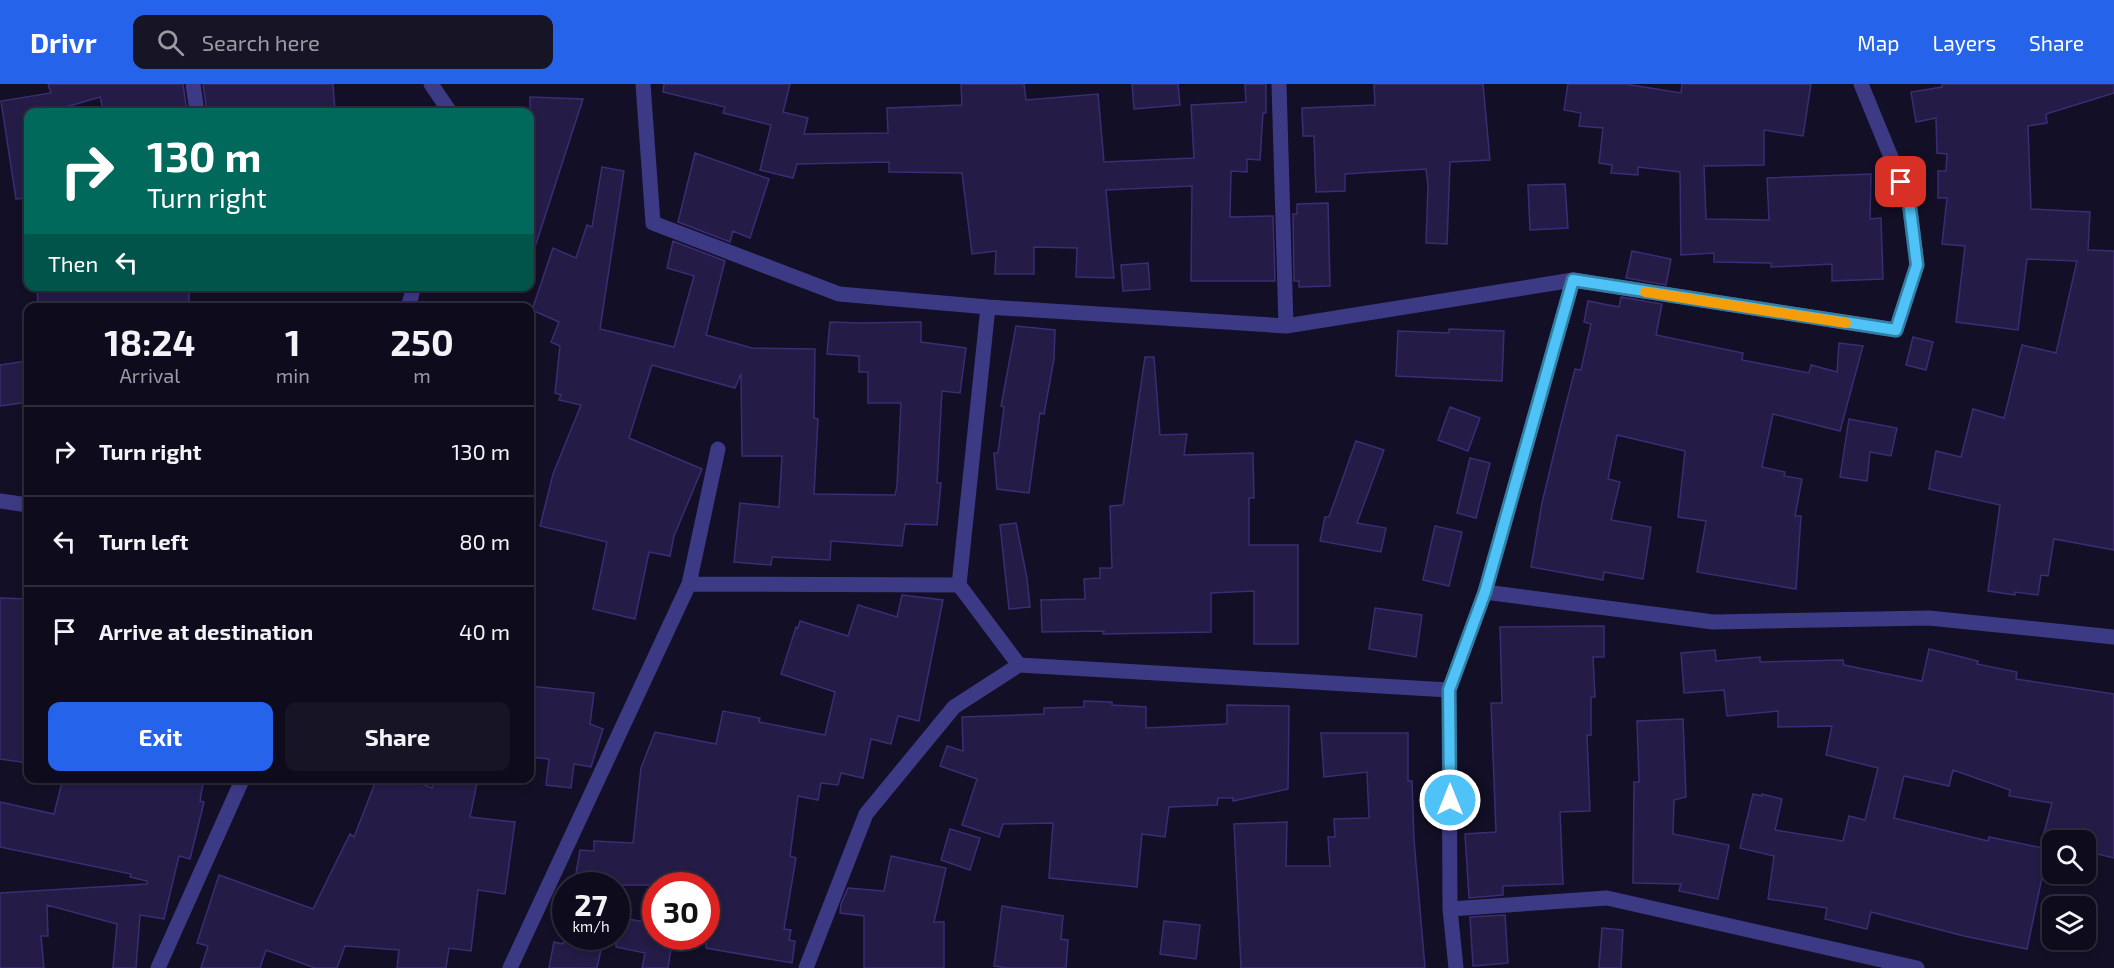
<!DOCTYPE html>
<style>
body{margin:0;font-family:"Exo 2",sans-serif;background:#171425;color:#f1f3f6;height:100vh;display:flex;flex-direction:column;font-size:22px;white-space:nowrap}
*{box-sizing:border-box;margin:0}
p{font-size:20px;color:#9b9ba3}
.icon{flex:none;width:33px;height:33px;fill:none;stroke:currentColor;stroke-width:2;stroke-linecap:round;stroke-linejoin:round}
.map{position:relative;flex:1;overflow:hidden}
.details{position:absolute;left:24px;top:219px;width:510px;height:480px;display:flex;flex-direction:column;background:#0e0b1c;border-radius:12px;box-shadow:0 3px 9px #0003,0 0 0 2px #2e2b3b}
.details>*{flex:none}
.banner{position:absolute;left:24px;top:24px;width:510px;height:183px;border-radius:12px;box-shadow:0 3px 9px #0003,0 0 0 2px #2e2b3b;background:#00695c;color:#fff;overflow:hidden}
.fabs{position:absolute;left:2042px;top:746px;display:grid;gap:12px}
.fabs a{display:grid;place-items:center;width:54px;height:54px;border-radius:12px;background:#0e0b1c;box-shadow:0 3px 9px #0003,0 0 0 2px #2e2b3b;font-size:30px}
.speed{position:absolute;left:552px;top:788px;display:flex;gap:12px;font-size:30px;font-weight:700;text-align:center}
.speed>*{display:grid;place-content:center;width:78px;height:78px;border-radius:50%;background:#0e0b1c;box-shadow:0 3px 9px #0003,0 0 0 2px #2e2b3b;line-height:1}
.speed small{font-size:15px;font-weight:400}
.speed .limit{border:9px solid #d22;background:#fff;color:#111}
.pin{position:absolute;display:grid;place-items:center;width:51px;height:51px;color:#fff;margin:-26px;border-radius:12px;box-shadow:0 3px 9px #0006}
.me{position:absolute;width:66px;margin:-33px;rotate:0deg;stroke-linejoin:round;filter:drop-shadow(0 0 4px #0008)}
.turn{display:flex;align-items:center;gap:21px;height:126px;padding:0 24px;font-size:27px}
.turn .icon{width:78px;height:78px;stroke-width:2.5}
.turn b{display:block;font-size:42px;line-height:51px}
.then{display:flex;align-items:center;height:57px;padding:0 24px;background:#0003;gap:12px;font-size:22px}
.eta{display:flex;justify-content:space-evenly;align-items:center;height:102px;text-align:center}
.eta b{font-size:36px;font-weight:700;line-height:42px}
.cta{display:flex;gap:12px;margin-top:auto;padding:12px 24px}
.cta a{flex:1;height:69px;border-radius:12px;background:#2563eb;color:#fff;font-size:24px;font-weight:700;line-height:69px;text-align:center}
.cta a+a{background:#171425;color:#f1f3f6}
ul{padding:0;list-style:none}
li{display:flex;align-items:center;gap:18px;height:90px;padding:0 24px;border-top:2px solid #2e2b3b}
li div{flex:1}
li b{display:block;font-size:22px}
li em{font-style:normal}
header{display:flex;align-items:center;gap:36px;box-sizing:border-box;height:84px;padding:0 30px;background:#2563eb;color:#fff}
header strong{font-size:28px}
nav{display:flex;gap:33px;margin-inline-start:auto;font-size:21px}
.search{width:420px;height:54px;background:#171425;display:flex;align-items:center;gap:15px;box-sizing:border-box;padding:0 21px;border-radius:12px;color:#9b9ba3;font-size:22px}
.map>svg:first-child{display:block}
.building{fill:#241b47;stroke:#3b2d73;stroke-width:1.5}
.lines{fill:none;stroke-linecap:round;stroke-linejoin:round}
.minor{stroke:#3d3a85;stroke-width:15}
.route-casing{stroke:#337fa1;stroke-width:15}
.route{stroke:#4fc3f7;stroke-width:10}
.slow{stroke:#f59e0b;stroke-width:10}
</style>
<header>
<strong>Drivr</strong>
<div class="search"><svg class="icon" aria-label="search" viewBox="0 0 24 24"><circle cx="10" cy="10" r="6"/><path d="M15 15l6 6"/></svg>Search here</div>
<nav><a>Map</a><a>Layers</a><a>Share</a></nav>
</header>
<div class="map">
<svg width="2114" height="884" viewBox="0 0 2114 884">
<rect width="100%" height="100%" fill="#130f26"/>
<path class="building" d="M48,0H183L187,28H104L100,13L49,28H28V114L16,115L1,17L51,9Z
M203,0H333L335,28H207Z
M664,0H790L783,28L808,34L804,50L888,49L887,24L962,21L961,0H1024L1026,16L1098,10L1104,78L1194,74L1191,21L1246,18L1245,0H1266V29H1263L1260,76L1247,75V88L1231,87L1230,133L1273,132L1275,197H1191L1192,102L1106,106L1114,194L1076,193L1077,164L1034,163V190H995L996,167L972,170L962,89L889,88V78L797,80L793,94L760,86L771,41L723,29L725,23L663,8Z
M1132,0H1178L1180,21L1134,25Z
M1374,0H1483L1490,76L1450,78L1447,160L1426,159L1428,102L1426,85L1345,90V107L1316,108L1314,52H1303L1302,24L1375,21Z
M1568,0H1625L1681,9L1682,0H1811L1803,52L1764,46V81L1704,82L1706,135L1769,136L1767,94L1871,90L1870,135L1881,134L1883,195L1832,197V180L1771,183V179L1714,178V169L1681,171L1680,88L1638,83V91L1611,89L1612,81L1599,79L1603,44L1579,42L1581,29L1564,26Z
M1942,0H2114V9L2046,30L2047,39L2028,42L2031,125L2090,128L2088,166L2114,167V466L2054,455L2048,492L2041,491L2038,511L2015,508V511L1988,507L2000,421L1929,405L1936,367L1961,373L1973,325L2004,334L2022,261L2056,269L2077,177L2027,175L2018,246L1956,238L1965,162L1942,160L1947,114H1938V87H1946L1947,70L1937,69L1936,34L1916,38L1911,8L1942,3Z
M530,13L583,15L534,166L530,165Z
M695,69L769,95L750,154L733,147L730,158L678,138Z
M602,83L624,87L600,245L674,263L694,192L667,184L673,157L725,177L706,251L752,264L815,265L814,334L818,335L814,410L895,411L897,402L901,319H868V288H859V272L827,270L830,238L860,239L921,238V258L966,264L960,309L942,307L937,399H941L937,441L905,440L902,462L831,457L830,476L772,473L771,481L734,478L740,419L779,423L782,372H742L741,290L735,304L652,281L629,354L702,385L674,452L670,472L649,468L635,535L593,525L607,458L540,442L553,390L581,321L559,316L561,311L555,309L560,262L551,258L559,238L532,226L553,164L576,174L587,141L592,143Z
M1565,100L1568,144L1530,146L1528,101Z
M1328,119L1330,202L1299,203V197H1294L1293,130H1297V120Z
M1632,167L1671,175L1666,201L1626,194Z
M1148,179L1150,205L1123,207L1121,181Z
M37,202H189V224H38Z
M1621,213L1662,220L1656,251L1743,269L1742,276L1809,289L1811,281L1837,288L1839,259L1863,262L1840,347L1773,330L1762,383L1785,388L1784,392L1802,395L1795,432H1801L1796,505L1697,488L1706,437L1678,433L1685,367L1617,351L1608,395L1620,398L1611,436L1651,443L1643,495L1604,488L1603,496L1531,483L1542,419L1560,344L1575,285L1581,286L1591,240L1584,238L1588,217L1619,223Z
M1016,242L1055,246L1054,275L1044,330L1040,329L1029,409L997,405L994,369H998L1004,323L1001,322Z
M1449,245L1504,247L1502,297L1396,292L1398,247L1449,249Z
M1913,253L1933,258L1926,286L1906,281Z
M1145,273H1154L1160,351L1187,350L1184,371L1253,369L1254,414H1249V461H1298V560H1254V507L1211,509V548L1103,550L1104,547L1042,548L1041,516L1085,515L1084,495L1100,494V484H1112L1110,422L1123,421Z
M26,277L28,293V318L0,322V281Z
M1450,323L1480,334L1468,367L1438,356Z
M1849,335L1897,344L1891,372L1870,368L1867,397L1840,393Z
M1356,357L1384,366L1357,439L1386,444L1381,468L1320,457L1325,433H1329Z
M1470,374L1490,379L1476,434L1457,429Z
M1016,439L1027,494L1030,523L1009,525L1000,441Z
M1435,442L1462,448L1449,502L1423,496Z
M902,511L943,516L919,637L898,632L891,660L871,655L863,694L841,689L838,701L821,699L818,716L798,712L790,772L796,774L784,845L791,846L789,856L795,857L792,879L706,864V801H574L580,766L594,767V757L633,759L641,684L655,648L716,660L723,627L760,634L759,638L825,651L835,608L781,590L796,543L798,544L800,537L848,552L858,521L897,533Z
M0,514L28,515V679L0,675Z
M1375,524L1422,531L1416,573L1369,565Z
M1604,542V573H1593L1595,613H1591V651H1587L1590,727L1560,728L1563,800L1503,802V811L1469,814L1465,750L1496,748L1491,619H1502L1500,543Z
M1929,565L1978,577L1977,580L2017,588L2016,595L2114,610V774L2085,767V756H2052V758L2042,756L2052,719L2009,712L2010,706L1953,686L1949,702L1904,692L1894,734L1988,757L1989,753L2048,765L2027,865L1964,852L1871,828L1867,845L1825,835L1827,824L1768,815L1774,772L1740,764L1753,710L1762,712V710L1782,715L1775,746L1843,757L1849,732L1865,736L1878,684L1826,671L1832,642L1778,643V627L1727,632L1724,606L1684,609L1681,569L1715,566L1716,577L1760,573V578L1843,576L1844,581L1922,597Z
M530,602L594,609L590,640L603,645L591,683L574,680L571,704L546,701L549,675L530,673Z
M1084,617L1112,618V621L1146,623V644L1227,640V621L1289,622L1288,705L1233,717V714H1218L1217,721L1169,723L1165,753L1142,750L1137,803L1049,794L1053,739L1003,740L999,753L962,741L977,695L940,682L947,662L963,667L962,633L1044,630V624L1084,623Z
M1683,635L1686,713L1674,716L1673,750L1729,761L1718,815L1679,807L1681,800L1633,799L1634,698H1639L1637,637Z
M1321,649H1408V697H1412L1414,756L1425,884H1241L1234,740L1287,738L1286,782H1330L1328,753H1335L1334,735L1369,734L1367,688L1324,693Z
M63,694H204L200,717L204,718L190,775L179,772L164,835L140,831L136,884H113L117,840L47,821L48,852H41L44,884H0V809L147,800V797L130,793L131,790L0,763V718L54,730Z
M377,694H408L432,704L434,694H478L470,733L515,738L505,810L478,806L471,867L449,864L446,884H397L399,866L345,862L337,884H315L266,866L260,884H201L208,862L197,859L219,791L313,825L350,750L354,753Z
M950,745L980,754L970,786L941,776Z
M891,772L946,784L934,838H944V884H864V832L840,829L841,820L848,804L884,807Z
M1002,822L1063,832L1061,855L1068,856L1066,884H1008L994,882Z
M1505,831L1508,879L1473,882L1470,833Z
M616,833L656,840V852H673L668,884H642L645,869L616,863Z
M1164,837L1200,841L1196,875L1160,870Z
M1602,844L1623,846L1621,884H1599Z
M565,852H604L597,884H549L554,858L563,860Z"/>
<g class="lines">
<path class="minor" d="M193,0L197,28
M431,0L450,28
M643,0L653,139L839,210L988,223L1286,242L1573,196L1896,246L1917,181L1909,117L1861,0
M1279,0L1286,242
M408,224L414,202
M0,417L28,421
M689,500L959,501
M1485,508L1713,538L1929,534L2114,553
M1019,581L1449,606
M1450,825L1607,814L1917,884
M158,884L243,694
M510,884L689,500L718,365
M806,884L866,730L954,623L1019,581L959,501L988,223
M1456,884L1450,825L1449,606L1485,508L1573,196"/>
</g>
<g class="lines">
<g class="route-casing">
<path id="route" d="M1450,716L1449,606L1485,508L1573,196L1896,246L1917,181L1909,117L1901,98"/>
</g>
<use href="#route" class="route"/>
<path class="slow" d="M1645,208L1846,239"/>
</g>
</svg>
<div class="fabs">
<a><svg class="icon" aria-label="search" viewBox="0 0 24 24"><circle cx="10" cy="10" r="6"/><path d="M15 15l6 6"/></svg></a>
<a><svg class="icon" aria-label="layers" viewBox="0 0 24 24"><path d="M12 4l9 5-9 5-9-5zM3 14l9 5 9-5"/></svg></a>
</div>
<div class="speed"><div>27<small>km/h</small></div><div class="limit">30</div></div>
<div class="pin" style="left:1901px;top:98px;background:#d93025"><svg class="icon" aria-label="arrive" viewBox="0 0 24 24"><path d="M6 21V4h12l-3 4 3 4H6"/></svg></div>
<svg class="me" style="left:1450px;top:716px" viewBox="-20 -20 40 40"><circle r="17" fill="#4fc3f7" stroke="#fff" stroke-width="3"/><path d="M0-11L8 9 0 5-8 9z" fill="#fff"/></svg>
<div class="banner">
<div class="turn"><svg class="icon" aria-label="right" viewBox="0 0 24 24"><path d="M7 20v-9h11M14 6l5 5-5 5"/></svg><div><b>130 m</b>Turn right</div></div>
<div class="then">Then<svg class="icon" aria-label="left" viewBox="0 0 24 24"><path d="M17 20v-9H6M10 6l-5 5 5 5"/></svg></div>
</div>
<section class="details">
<div class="eta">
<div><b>18:24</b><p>Arrival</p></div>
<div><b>1</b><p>min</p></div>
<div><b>250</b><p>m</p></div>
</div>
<ul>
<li><svg class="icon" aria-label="right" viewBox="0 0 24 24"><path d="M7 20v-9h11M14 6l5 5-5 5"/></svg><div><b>Turn right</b></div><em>130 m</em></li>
<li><svg class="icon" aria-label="left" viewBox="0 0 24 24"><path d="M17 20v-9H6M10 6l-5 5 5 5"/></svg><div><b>Turn left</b></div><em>80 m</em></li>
<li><svg class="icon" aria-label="arrive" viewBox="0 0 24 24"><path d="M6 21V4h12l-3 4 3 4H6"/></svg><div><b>Arrive at destination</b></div><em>40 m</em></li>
</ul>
<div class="cta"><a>Exit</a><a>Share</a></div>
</section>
</div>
